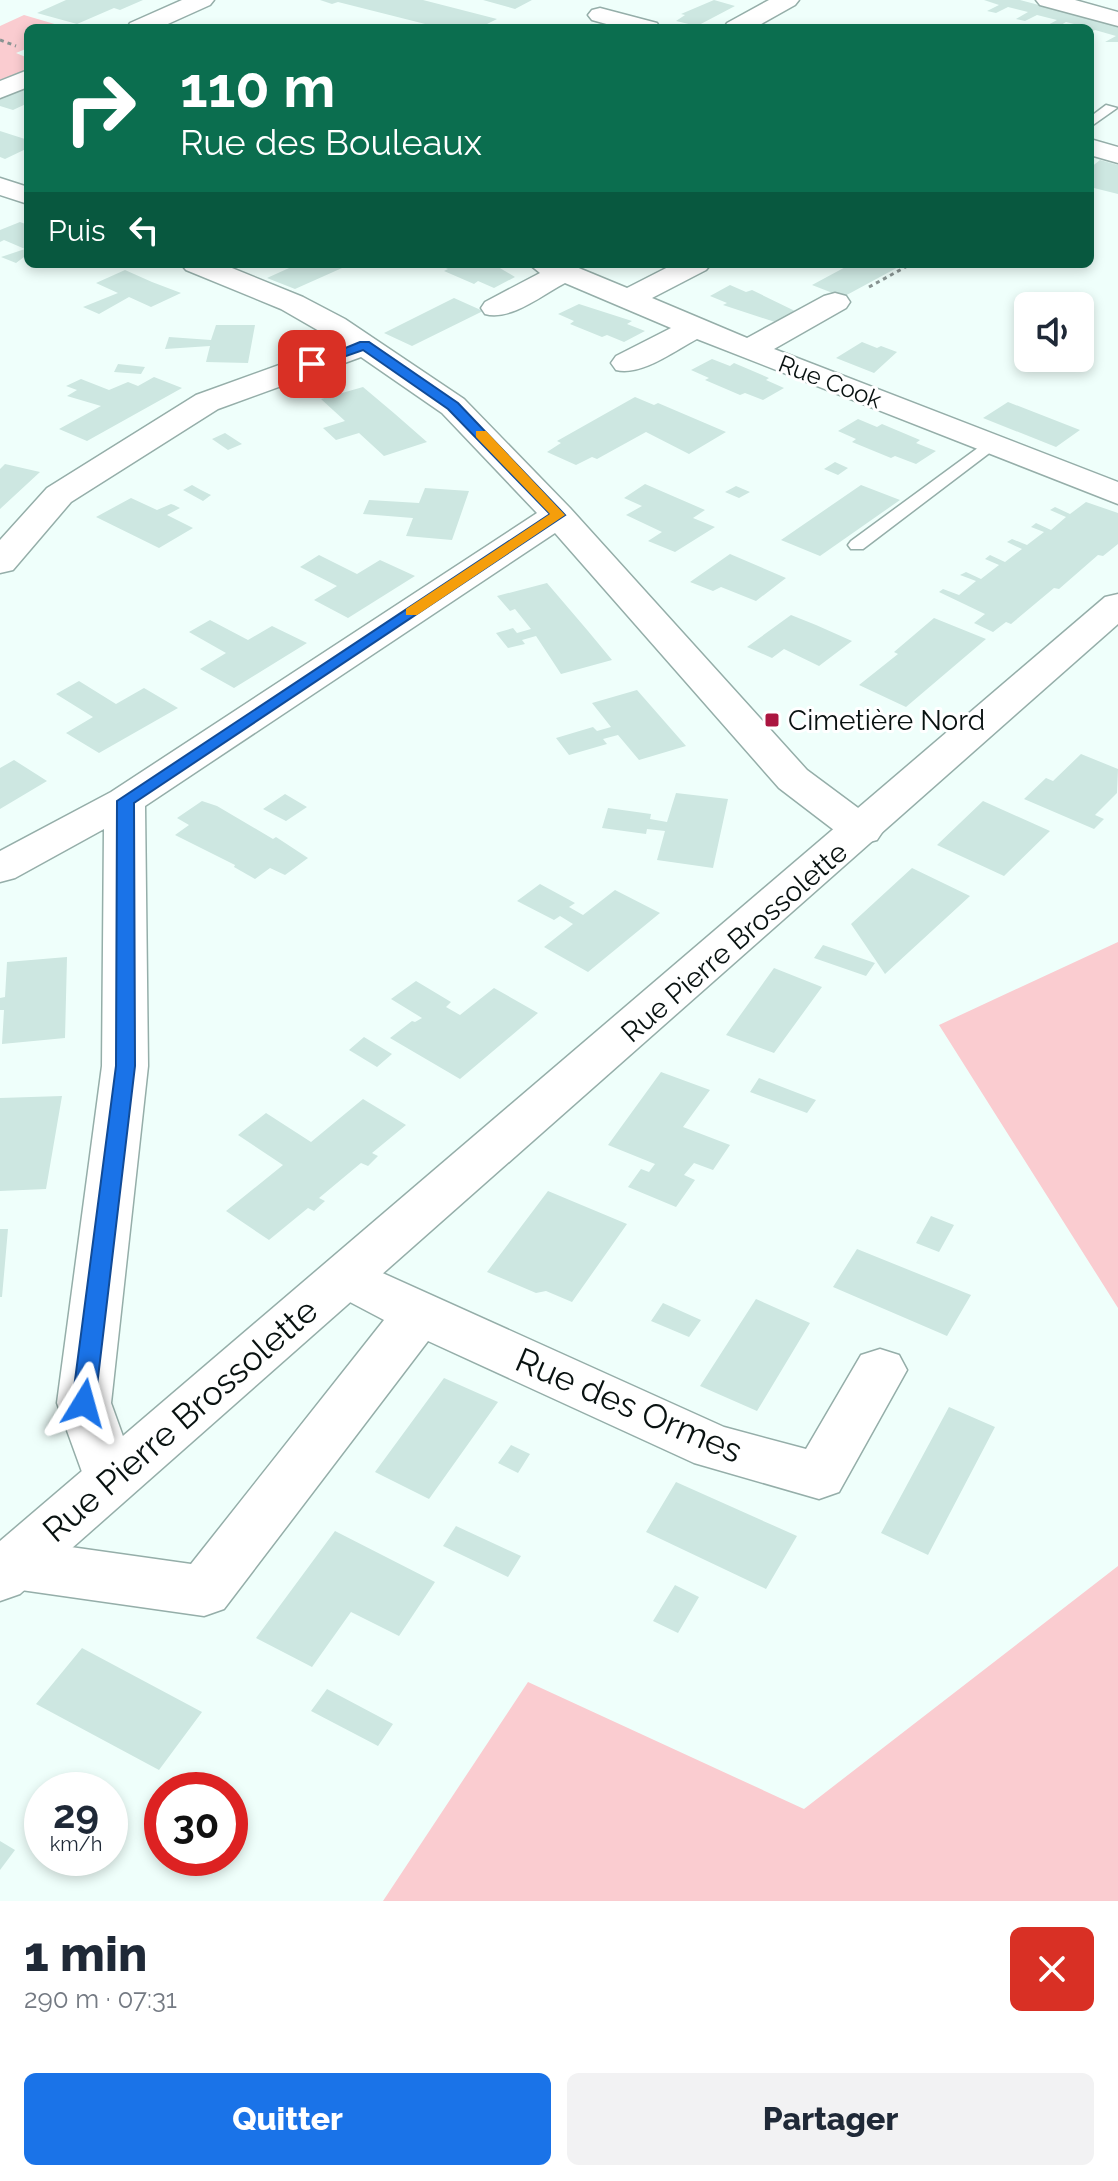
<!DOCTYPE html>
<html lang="fr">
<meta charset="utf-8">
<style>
body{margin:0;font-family:Raleway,sans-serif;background:#f2f2f3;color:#1f2937;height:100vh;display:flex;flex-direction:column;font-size:30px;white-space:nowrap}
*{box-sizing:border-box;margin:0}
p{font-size:26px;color:#747a83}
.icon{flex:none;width:44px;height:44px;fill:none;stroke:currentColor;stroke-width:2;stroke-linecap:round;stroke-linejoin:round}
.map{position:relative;height:1901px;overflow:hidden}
.sheet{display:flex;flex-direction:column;background:#fff;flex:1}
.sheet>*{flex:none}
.guide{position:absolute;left:24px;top:24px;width:1070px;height:244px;border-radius:12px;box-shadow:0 4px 12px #0003;background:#0b6e4f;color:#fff;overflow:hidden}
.tools{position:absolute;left:1014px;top:292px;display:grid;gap:16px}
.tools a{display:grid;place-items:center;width:80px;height:80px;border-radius:12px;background:#fff;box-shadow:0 4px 12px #0003;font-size:40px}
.speed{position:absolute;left:24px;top:1772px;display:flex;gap:16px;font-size:40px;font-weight:700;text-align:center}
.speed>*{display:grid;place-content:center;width:104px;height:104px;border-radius:50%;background:#fff;box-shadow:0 4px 12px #0003;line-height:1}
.speed small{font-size:20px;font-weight:400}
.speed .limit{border:12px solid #d22;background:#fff;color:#111}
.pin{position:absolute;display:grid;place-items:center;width:68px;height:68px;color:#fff;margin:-34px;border-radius:16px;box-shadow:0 4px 12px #0006}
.me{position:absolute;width:88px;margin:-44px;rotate:8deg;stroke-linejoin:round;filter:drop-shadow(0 0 6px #0008)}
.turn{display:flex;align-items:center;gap:28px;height:168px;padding:0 24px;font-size:36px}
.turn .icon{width:104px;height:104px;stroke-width:2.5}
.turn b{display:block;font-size:56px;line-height:68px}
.then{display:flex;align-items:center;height:76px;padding:0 24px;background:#0003;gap:16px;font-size:30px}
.round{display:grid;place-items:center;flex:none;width:84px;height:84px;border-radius:12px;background:#f2f2f3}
.summary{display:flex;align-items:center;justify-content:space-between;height:136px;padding:0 24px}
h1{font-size:48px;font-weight:800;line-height:60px}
.primary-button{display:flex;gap:16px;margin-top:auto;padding:16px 24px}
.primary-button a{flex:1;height:92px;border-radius:12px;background:#1a73e8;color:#fff;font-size:32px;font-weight:800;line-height:92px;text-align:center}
.primary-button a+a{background:#f2f2f3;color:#1f2937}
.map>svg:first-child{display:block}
.green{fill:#faccd0}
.building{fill:#cde7e1}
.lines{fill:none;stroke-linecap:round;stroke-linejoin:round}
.service-casing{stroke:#95aea9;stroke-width:3}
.minor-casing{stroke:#95aea9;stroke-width:3}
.tertiary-casing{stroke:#95aea9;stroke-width:3}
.path{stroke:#889492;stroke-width:3;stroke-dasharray:4 4;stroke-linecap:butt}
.service{fill:#fff;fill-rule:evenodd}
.minor{fill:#fff;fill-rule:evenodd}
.tertiary{fill:#fff;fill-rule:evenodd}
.route{fill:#1a73e8;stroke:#114b97;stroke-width:2}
.slow{fill:#f59e0b}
.poi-dot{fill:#ab1640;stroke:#fff;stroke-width:3}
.labels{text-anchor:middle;stroke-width:6;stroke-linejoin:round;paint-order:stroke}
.far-street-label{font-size:24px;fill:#091211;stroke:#fff}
.poi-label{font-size:28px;fill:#091211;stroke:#fff;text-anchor:start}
.street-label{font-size:28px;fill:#091211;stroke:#fff}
.near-street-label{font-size:34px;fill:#091211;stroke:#fff}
</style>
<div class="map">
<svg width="1118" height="1901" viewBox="0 0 1118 1901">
<rect width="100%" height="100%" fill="#effffb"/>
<path class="green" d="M24,15L68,28H28V48L16,53L28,58V70L0,83V26Z
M1118,942V1308L939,1025Z
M1118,1566V1901H383L528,1682L804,1809Z"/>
<path class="building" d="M66,0H143L120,10L114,8L77,24L37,13Z
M320,0H423L497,19L479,28H441L338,2L332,4Z
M483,0H532L515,9Z
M714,0L735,6L697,26L676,21L685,15L681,14Z
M984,0H1020L1118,26V42H1105L1116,36L1095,30L1090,33V28L1066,22L1056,28L1046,26L1057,20L1037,15L1025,21L1016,19L1028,12L1008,7L996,13L987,11L999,5Z
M23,89L28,90V103L13,110L0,106V99Z
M0,131L28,140V148L5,159L0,157Z
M1100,160L1118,165V194L1090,187V168Z
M20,222L28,225V254L16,263L1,257L25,249L4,240L0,242V230Z
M298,264H351L295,289L267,278Z
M437,264H493L515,277L494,288L478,281L474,284L444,271L448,269Z
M851,264H904L843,297L812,285Z
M125,270L152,282L181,293L151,307L129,297L99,314L83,307L118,293L96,283Z
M730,285L746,292L752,290L797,312L778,323L723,305L727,303L710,296Z
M454,298L483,311L412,346L384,333Z
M579,304L632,321L627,324L645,331L624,342L607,335L602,337L570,324L574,321L558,314Z
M216,325H255L248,363L206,362L210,346L165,349L169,337L211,340Z
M862,342L877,348L881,346L897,352L874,373L836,358Z
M712,359L730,366L734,363L769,378L766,380L784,388L763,400L745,393L740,395L705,380L709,378L691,370Z
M118,364L145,367L141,374L114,372Z
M154,377L182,388L87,441L59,429L101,406L67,396L77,390L66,386L81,379L109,390L128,382L138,386Z
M363,387L395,414L427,442L384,456L359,433L336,440L323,428L345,421L321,399Z
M635,397L654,405L658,403L726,432L689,454L646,432L597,459L592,457L576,465L547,452L561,443L557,441Z
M1008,402L1080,430L1056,447L983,418Z
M858,419L877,427L882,424L920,440L916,443L936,451L916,464L895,456L891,458L852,442L856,439L838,431Z
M225,433L242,444L228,450L212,439Z
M835,462L848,468L838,475L824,469Z
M5,464L40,472L0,509V469Z
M645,484L705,510L693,518L715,527L675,552L648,541L662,532L626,515L642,506L624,498Z
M192,485L201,490L211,495L203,501L183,490Z
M861,485L900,500L820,556L781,540Z
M736,486L750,492L739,498L725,492Z
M425,488L469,491L452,540L406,536L413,518L363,514L369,500L419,503Z
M131,498L157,510L171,504L174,505L180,508L167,515L193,528L159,548L96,517Z
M1086,502L1118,513V544L1103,556L1098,555L1059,589L1054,588L1011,624L1006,622L993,632L974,623L985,614L939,592L943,589L959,595L976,581L960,575L966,572L981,579L999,565L985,559L990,555L1005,562L1022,549L1007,542L1012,539L1027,545L1044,532L1031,527L1036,523L1051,530L1066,517L1050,510L1055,507L1070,514Z
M730,554L786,578L756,601L721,587L713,591L690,582Z
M319,555L357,574L380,560L415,576L348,618L314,600L337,586L300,567Z
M547,583L588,631L612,660L561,674L536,636L522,640L525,644L508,648L496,633L513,628L517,633L531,629L515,609L510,611L497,596Z
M791,615L816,625L852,641L819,666L784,649L772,658L747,647Z
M934,618L986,639L906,707L859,685L898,654L894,652Z
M210,620L248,640L272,626L307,643L234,688L200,669L226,653L189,632Z
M79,681L116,704L144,688L178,708L99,753L66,733L93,717L56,694Z
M637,690L686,746L639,760L618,735L603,739L607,744L569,755L556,738L593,727L597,731L611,727L592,703Z
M1081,754L1118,769L1117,793L1095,815L1104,819L1094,829L1024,799L1046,778L1053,781Z
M14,760L47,781L0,809V768Z
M676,793L728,799L713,868L657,860L665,831L647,829L646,834L602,828L608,808L651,814L650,819L667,822Z
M285,794L307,807L286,821L263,809Z
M202,801L217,806L273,839L276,837L308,858L285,875L270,868L255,879L234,867L235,865L175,835L189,825L177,818Z
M983,801L1050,831L1004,876L937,845Z
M912,868L970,896L885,974L851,924Z
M540,884L575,903L569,907L583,915L615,890L660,913L588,972L544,947L573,924L560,916L554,920L517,901Z
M823,945L875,963L866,976L814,958Z
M67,957L65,1038L2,1044L4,1010H0V998L5,997L7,962Z
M774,968L822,987L774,1053L726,1035Z
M416,981L451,1002L446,1007L460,1015L494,988L538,1013L460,1079L390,1038L412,1021L415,1022L422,1018L391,999Z
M364,1037L392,1054L377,1067L349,1050Z
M661,1072L710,1090L683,1127L730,1145L713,1170L694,1163L684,1175L695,1180L676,1207L628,1187L641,1169L649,1172L655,1164L608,1145Z
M759,1078L816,1100L807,1113L750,1092Z
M62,1096L46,1189L0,1191V1098Z
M363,1099L406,1125L372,1153L378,1156L368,1166L361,1163L319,1198L325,1201L314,1211L308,1208L269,1240L226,1211L283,1165L238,1135L266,1113L311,1142Z
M548,1191L627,1224L572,1302L546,1291L536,1293L487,1272Z
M931,1216L954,1225L939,1252L916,1243Z
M0,1229H8L2,1297H0Z
M857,1249L971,1295L947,1336L833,1287Z
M756,1299L810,1323L757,1411L700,1386Z
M663,1303L701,1320L689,1337L651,1321Z
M444,1378L498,1402L429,1499L375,1472Z
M949,1407L995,1427L928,1555L881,1533Z
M511,1445L530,1454L518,1473L498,1463Z
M676,1482L797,1536L766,1589L646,1532Z
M456,1526L521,1556L508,1577L443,1546Z
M335,1531L435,1582L399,1636L351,1612L312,1667L256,1638Z
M675,1585L699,1597L678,1633L653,1621Z
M82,1648L202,1712L159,1770L36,1704Z
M327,1689L393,1724L378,1746L311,1711Z
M0,1841L15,1850L0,1870Z"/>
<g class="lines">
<g class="service-casing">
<path id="service" d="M1106,105L1117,108L1090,127V117Z
M990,439L998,444L996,448L863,549H851L848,545L851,541Z"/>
</g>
<g class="minor-casing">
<path id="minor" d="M182,0H214L210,5L159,28H127L130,23Z
M769,0H799L795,5L754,28H724L727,23Z
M1036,0H1075L1118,12V26L1040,5Z
M600,8L657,23L660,28H621L592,20L588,15L592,10Z
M28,70V87L0,98V81Z
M1090,139L1118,147V163L1090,155Z
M0,178L28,187V204L0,195Z
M181,264H222L303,297L345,319L464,399L570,508L807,770L877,822L883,831L877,840L862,844L847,840L779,788L555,533L145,806L148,1066L111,1403L138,1478L130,1494L110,1501L90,1494L57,1403L102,1066L104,829L15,878L0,882V851L111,792L537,513L442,413L361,357L218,409L71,502L13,570L0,573V540L47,488L196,395L340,343L281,309L186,270Z
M529,264H569L627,288L674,264H711L706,270L652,298L747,338L824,296L835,293L846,296L850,302L846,308L774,349L1118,482V504L697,339C674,351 642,376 616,370L611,363L616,356L671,328L565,283C542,295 511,321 485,314L481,308L485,302L540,273Z
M347,1257L724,1427L806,1449L861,1355L880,1349L899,1355L907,1370L839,1492L819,1499L694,1463L428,1341L224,1609L204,1616L14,1589L0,1584V1544L14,1539L191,1564L384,1320L329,1291L321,1277L329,1263Z"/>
</g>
<g class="tertiary-casing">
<path id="tertiary" d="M1118,594V624L20,1594L0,1601V1541L1105,597Z"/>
</g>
<path class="path" d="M0,40L16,46
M869,287L911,264"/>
<use href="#service" class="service"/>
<use href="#minor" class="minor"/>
<use href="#tertiary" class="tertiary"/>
</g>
<path class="route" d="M360,342H369L458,403L565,515L134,803L135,1066L95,1403L91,1410L84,1412L76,1410L72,1403L116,1066L117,801L550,514L448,409L363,350L312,368L306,364Z"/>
<path class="slow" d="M476,431H486L565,515L417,615H406V609L550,514L476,437Z"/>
<rect class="poi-dot" x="764" y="712" width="16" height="16" rx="4"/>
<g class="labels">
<g class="far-street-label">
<text transform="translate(830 382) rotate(21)" y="8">Rue Cook</text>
</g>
<g class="poi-label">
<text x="788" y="730">Cimetière Nord</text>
</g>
<g class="street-label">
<text transform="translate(734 942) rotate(-41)" y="10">Rue Pierre Brossolette</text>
</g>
<g class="near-street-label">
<text transform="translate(629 1405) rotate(23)" y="12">Rue des Ormes</text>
<text transform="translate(180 1420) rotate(-41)" y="12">Rue Pierre Brossolette</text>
</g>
</g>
</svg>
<div class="tools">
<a><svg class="icon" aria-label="sound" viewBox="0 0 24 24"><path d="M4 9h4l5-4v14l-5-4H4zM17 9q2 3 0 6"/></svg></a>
</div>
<div class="speed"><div>29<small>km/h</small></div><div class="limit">30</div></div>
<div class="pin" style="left:312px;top:364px;background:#d93025"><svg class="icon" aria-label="arrive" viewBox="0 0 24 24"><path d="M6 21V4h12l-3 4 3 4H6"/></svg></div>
<svg class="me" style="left:84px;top:1403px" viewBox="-20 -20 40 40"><path d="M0-17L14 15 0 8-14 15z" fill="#1a73e8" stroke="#fff" stroke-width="4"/></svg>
<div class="guide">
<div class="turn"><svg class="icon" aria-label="right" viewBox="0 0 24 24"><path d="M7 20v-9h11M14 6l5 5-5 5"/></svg><div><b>110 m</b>Rue des Bouleaux</div></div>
<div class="then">Puis<svg class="icon" aria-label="left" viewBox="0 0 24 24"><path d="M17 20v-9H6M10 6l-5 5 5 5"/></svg></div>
</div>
</div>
<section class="sheet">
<div class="summary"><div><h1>1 min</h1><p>290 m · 07:31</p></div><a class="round" style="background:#d93025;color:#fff"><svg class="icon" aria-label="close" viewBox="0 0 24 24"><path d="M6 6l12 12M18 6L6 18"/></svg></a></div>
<div class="primary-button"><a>Quitter</a><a>Partager</a></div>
</section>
